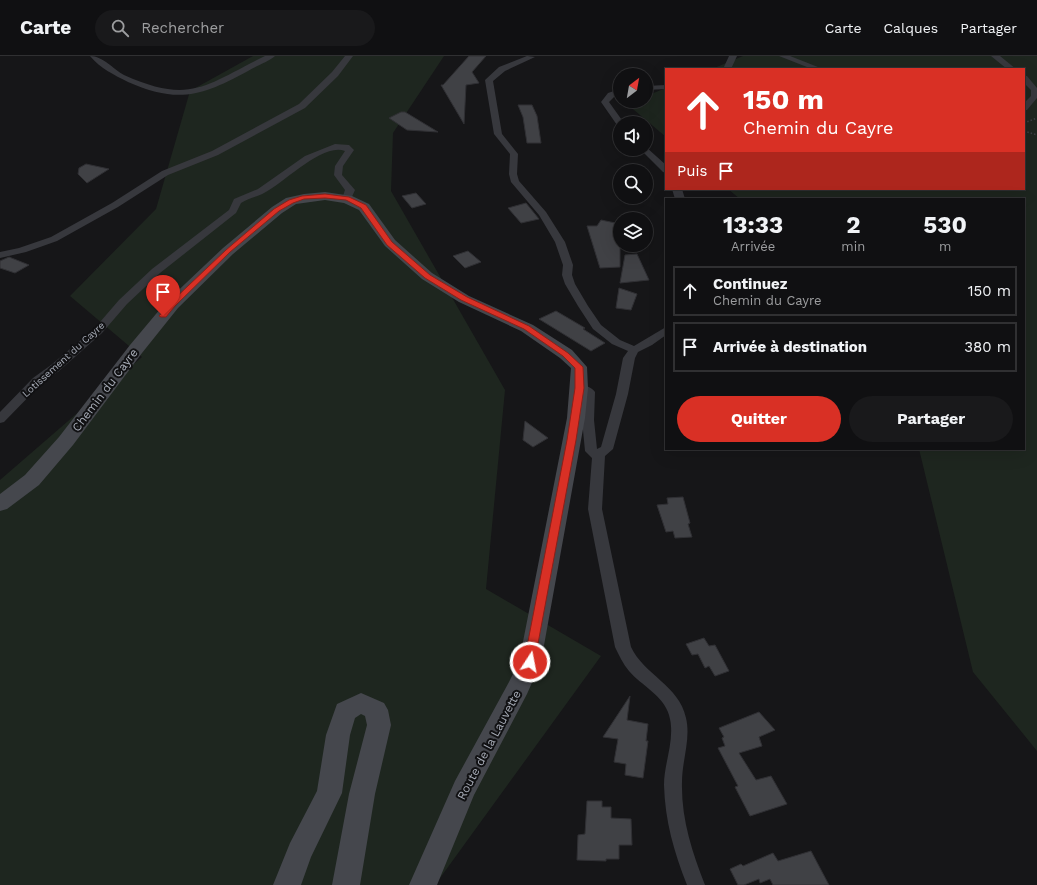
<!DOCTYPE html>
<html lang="fr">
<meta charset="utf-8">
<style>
body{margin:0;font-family:"Work Sans",sans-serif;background:#19191b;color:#f1f3f6;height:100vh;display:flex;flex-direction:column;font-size:15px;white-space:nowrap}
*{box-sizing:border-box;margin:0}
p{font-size:13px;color:#9c9d9f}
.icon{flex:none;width:22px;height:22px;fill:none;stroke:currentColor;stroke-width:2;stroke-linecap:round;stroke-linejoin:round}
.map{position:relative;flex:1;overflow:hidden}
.sheet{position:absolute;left:665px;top:142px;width:360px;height:252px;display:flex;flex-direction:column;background:#101012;border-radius:0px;box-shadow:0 4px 16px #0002,0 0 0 1px #303032}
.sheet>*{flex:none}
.hud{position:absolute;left:665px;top:12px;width:360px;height:122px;border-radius:0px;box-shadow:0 4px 16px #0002,0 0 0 1px #303032;background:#d93025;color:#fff;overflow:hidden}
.needle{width:26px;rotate:31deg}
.tools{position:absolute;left:613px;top:12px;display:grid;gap:8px}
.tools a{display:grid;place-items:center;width:40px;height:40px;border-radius:50%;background:#101012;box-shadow:0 4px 16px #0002,0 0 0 1px #303032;font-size:20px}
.pin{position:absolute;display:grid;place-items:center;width:34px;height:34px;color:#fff;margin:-41px -17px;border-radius:50% 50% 50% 0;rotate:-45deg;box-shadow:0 0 4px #0007}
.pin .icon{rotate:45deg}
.me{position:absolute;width:44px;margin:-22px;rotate:11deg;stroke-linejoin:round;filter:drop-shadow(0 0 3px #0008)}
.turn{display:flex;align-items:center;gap:14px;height:84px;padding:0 12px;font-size:18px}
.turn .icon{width:52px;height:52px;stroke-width:2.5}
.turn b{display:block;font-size:28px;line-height:34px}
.then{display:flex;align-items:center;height:38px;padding:0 12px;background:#0003;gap:8px;font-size:15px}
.eta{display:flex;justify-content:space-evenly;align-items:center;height:68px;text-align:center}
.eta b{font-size:24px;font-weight:700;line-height:28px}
.cta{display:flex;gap:8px;margin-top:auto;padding:8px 12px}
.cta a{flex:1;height:46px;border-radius:24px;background:#d93025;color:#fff;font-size:16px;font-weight:700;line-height:46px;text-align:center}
.cta a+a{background:#19191b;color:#f1f3f6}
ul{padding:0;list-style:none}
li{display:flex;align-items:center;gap:12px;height:50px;margin:0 8px 6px;padding:0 4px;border:2px solid #303032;border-radius:0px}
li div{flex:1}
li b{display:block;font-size:15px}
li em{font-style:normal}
header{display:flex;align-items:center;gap:24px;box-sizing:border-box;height:56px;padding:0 20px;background:#101012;border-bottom:1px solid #303032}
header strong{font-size:19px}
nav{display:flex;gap:22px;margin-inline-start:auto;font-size:14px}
.search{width:280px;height:36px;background:#19191b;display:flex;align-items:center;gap:10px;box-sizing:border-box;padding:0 14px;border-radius:22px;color:#9c9d9f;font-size:15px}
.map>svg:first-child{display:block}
.green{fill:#1e261f}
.building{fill:#404145;stroke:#303034}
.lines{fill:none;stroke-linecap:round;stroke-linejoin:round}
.path{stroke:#3d3f44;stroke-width:1.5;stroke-dasharray:1.5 2;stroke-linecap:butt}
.street{fill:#37383d;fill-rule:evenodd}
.secondary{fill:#45474d;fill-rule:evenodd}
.route{fill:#d93025;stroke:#8d1f18}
.labels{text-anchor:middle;stroke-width:4;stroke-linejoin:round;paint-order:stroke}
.far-street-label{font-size:10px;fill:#a8adb8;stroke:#111113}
.street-label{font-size:12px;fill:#a8adb8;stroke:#111113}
</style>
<header>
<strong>Carte</strong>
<div class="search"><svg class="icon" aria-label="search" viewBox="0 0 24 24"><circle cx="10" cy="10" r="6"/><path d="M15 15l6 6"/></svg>Rechercher</div>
<nav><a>Carte</a><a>Calques</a><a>Partager</a></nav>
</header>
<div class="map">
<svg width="1037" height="829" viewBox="0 0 1037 829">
<rect width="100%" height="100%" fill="#161618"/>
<path class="green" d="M253,0H444L393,77L391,135L505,334L486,533L601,600L435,829H0V424L142,301L70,240L156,153L190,35Z
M743,0H1037V695L973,616L919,393H1024V143H740L728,133H1024V13H712Z
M666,32V81L627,48L634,45H646V40Z"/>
<path class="building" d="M469,0H486L472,16L479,27L466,29L464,68L441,29H443Z
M518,49H532L537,60L541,87H527L523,61Z
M401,56H405L438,76L407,74L389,62Z
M86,108L109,113L87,127L78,118L79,112Z
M416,137L426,148L412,152L402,140Z
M526,147L539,163L521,167L508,152Z
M601,164L620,168V211L600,212L587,170H597Z
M468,195L481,206L465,212L453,200Z
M637,198L649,224L620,227L625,199Z
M9,201L29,209L15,217L0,212V205Z
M619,232L637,238L631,254L616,252Z
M556,255L585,272L583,273L605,287L591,295L539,263Z
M525,365L548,382L533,391L523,384Z
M683,441L690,467L688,468L692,481L675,482L673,475L666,476L657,449L668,448L667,442Z
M704,582L709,590L715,589L729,615L715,620L709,610L705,612L698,598L692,599L686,588Z
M630,640L627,664L648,668L646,685H648L643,722L625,719L626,708L614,706L618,683L603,681Z
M759,656L775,674L759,681L762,690L739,697L756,724L771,720L787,748L750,760L735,731L738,730L718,692L725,690L722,682L724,681L719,672Z
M587,745H602V751H611V762L631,763L632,789H619V803H606V805L577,804L578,779L585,778Z
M811,795L829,829H773L770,823L760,827L759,823L744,829H738L730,813L741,808L743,810L773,797L778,805Z"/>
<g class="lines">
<path class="path" d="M1024,67L1037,62
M1024,75L1037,79"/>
<path class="street" d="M90,0C103,0 113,13 124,19C191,49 206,29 265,0H275C268,6 256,10 248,15C202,40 178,48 128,26C114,19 100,12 90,0Z
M345,0H353L338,20L305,52L218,99L168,119L118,151L57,185L26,196L0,202V196L19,192L51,181L112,147L162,115L212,95L299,48L332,16Z
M527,0L535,1L505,15L493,25L502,78L518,98L517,118L519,125L546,156L565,186L573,209L572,219L575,228L588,250L601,269L620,284L634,290L666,271V279L652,289L638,296L635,302L628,338L613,393L605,400L602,453L631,591C644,619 679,629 686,662C691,683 682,704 682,726C681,762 692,796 705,829H687C674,796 665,765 664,729C664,706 676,682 669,659C663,639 642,630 629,615C623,608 619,599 615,591L588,453L592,402L585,395L582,364L584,338L575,335L573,332L575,329C581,328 591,330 595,336L594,364L597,393L601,391L616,338L623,302L628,295L612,288L593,273L578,250L565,228L562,219L563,209L555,186L539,159L511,126L509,118L510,98L494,78L485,24L499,11Z
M729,0H737L731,13H723Z
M779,0H790L823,13H812Z
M991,0H1000L1016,13H1007Z
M1024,20H1027L1037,32V42L1027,54H1024V47L1031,40V34L1024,27Z
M666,29V33L646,34V30Z
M620,33V38L614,41L609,46L624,67H620V69H617L601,46L608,37Z
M335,88L349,89L354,94L343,110L342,119L355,134L350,145L347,146L342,143L345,134L334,119L335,110L345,95C323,86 284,127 264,137C257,141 248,142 241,147L236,157L160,217L127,248L102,277L59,315L41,328L4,366L0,367V356L33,322L51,309L94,273L119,244L152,213L229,154L234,143L258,133L305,100Z
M646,91L666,109V117L663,116L640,93H646Z
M672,133H682L685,143H675Z"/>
<path class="secondary" d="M325,136L352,140L369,148L395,184L432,217L469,240L533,269L572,294L587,311L588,332L585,362L541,606L527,638L474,739L437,829H409L455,725L509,626L519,606L567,362L571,312L560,302L521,275L459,246L422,223L385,190L359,154L344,147L325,144L296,148L282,157L233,198L178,252L142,297L73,389L39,429L7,453L0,455V438L25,419L59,381L130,289L166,246L223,192L272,151L286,142L304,138Z
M361,637L384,647L388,654L391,669L375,738L360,829H332L349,738L367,669L365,660L361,658L355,662L350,679L342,737L311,801L301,829H273L290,787L317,735L326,679L337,648Z"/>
</g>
<path class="route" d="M325,138L349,141L366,149L392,186L430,219L467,241L529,270L568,297L583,311L584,332L576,384L534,609L530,610L526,609L524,606L567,384L575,332V312L563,300L524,273L461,244L425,222L387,189L361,152L346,144L325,142L304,143L293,147L279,155L230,196L175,250L166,261H161L159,260L170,247L226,194L274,153L289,144L302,140Z"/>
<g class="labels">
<g class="far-street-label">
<text transform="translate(63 303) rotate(-42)" y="4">Lotissement du Cayre</text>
</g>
<g class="street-label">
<text transform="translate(105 334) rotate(-53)" y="4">Chemin du Cayre</text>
<text transform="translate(489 689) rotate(-62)" y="4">Route de la Lauvette</text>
</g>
</g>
</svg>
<div class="tools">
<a><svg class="needle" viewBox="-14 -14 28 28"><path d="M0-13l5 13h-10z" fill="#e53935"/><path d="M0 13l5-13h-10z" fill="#9c9d9f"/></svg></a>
<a><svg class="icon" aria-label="sound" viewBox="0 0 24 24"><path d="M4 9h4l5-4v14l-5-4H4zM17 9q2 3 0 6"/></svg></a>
<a><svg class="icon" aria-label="search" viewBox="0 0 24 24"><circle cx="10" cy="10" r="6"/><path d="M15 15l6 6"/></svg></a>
<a><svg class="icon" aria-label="layers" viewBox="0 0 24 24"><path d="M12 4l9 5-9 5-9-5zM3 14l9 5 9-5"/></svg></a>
</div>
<div class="pin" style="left:163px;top:260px;background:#d93025"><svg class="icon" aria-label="arrive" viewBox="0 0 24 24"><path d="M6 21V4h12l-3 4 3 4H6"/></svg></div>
<svg class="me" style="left:530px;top:606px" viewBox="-20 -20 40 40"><circle r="17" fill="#d93025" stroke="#fff" stroke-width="3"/><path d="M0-11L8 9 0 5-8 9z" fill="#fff"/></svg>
<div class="hud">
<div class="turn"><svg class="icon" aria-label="ahead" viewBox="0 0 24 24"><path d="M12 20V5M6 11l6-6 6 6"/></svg><div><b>150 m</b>Chemin du Cayre</div></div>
<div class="then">Puis<svg class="icon" aria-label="arrive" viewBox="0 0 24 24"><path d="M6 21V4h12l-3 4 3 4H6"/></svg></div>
</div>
<section class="sheet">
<div class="eta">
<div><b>13:33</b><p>Arrivée</p></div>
<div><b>2</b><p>min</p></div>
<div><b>530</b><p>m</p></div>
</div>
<ul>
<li><svg class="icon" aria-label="ahead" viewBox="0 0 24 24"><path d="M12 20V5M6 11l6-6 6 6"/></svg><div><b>Continuez</b><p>Chemin du Cayre</p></div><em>150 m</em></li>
<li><svg class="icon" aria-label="arrive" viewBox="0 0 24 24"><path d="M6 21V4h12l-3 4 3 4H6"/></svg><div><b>Arrivée à destination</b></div><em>380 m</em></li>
</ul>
<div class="cta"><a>Quitter</a><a>Partager</a></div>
</section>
</div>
